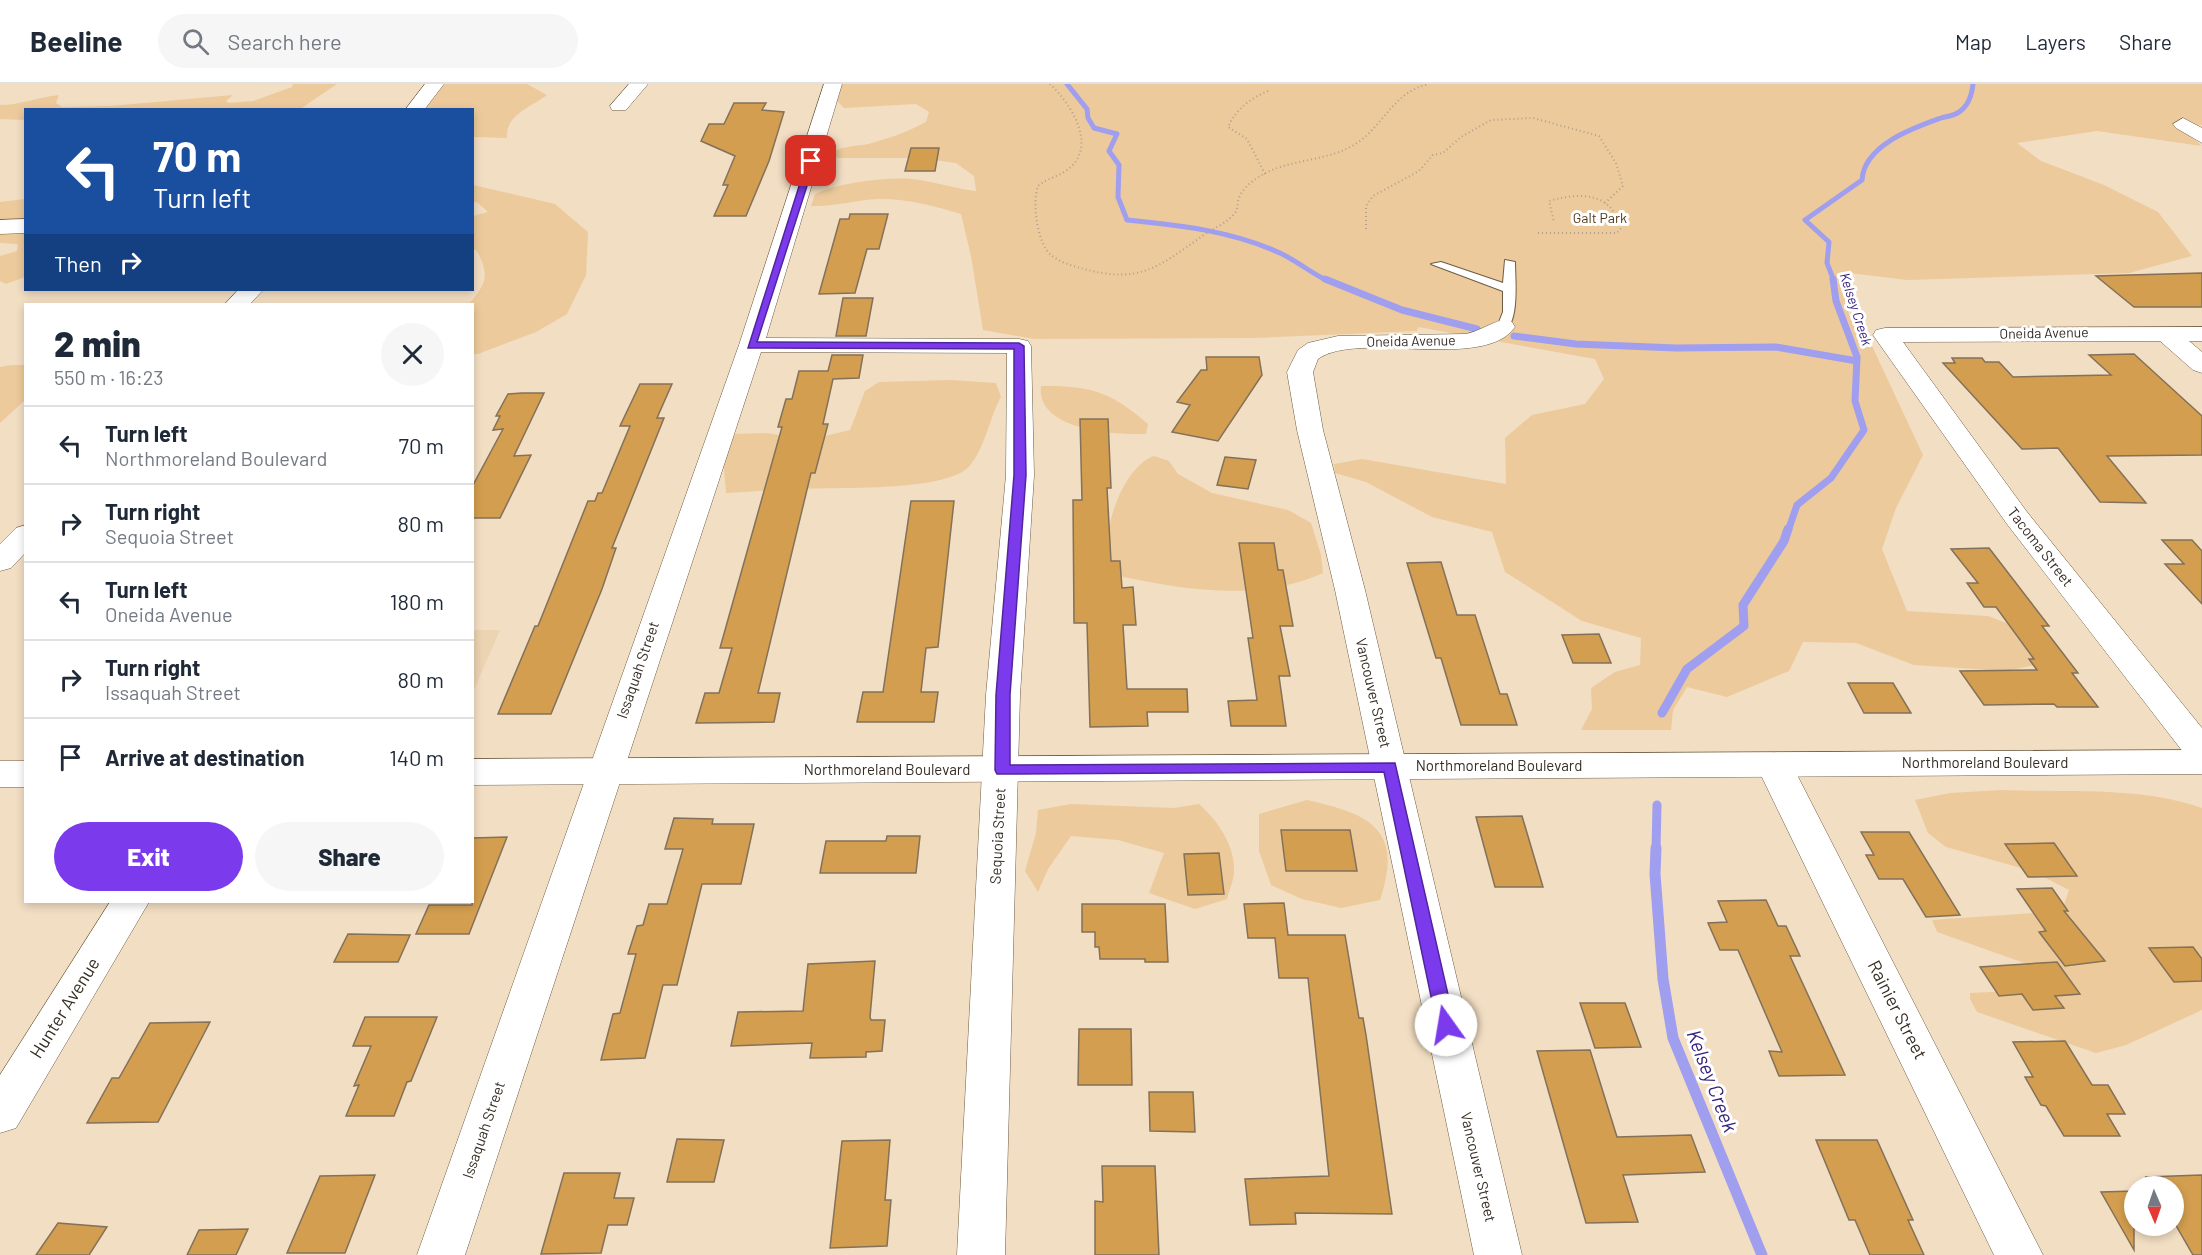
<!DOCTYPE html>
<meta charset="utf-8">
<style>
body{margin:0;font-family:Barlow,sans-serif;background:#f6f6f7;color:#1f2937;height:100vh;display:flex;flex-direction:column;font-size:22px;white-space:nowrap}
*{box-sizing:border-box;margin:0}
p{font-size:20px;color:#747a83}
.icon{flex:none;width:33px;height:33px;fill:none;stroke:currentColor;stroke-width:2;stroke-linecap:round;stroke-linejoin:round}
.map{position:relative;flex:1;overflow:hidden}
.sheet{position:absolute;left:24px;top:219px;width:450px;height:600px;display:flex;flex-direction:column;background:#fff;border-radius:0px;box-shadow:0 3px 9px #0003}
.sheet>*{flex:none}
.hud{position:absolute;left:24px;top:24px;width:450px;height:183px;border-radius:0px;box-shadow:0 3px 9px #0003;background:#1a4fa0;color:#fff;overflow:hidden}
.needle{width:39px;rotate:178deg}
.fabs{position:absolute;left:2124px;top:1092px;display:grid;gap:12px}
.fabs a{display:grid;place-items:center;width:60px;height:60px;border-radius:50%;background:#fff;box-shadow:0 3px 9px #0003;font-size:30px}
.pin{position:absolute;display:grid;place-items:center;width:51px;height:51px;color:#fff;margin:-26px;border-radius:12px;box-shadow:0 3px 9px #0006}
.me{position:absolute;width:66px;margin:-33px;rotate:347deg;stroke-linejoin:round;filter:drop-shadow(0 0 4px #0008)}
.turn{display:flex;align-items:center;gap:21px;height:126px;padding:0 30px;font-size:27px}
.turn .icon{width:78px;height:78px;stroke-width:2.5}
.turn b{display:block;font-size:42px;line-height:51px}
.then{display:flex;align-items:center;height:57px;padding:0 30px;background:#0003;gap:12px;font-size:22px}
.round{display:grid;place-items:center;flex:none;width:63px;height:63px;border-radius:32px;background:#f6f6f7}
.headline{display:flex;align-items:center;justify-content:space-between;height:102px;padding:0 30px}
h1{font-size:36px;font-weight:800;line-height:45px}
.primary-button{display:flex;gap:12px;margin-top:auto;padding:12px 30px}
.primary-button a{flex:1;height:69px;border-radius:36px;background:#7c3aed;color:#fff;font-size:24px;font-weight:800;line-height:69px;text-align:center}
.primary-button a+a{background:#f6f6f7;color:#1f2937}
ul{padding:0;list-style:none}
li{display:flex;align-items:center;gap:18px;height:78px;padding:0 30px;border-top:2px solid #e0e1e3}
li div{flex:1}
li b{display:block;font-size:22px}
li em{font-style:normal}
header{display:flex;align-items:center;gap:36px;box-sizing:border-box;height:84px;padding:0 30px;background:#fff;border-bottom:2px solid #e0e1e3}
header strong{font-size:28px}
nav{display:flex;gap:33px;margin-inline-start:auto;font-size:21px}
.search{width:420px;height:54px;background:#f6f6f7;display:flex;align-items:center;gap:15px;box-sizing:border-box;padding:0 21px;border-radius:33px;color:#747a83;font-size:22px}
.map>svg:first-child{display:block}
.built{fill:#ecd3b2}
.green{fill:#ecca9c}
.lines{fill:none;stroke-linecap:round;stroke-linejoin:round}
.stream-far3{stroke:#a09eee;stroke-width:5}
.stream-far2{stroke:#a09eee;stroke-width:7}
.stream-far1{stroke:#a09eee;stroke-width:9}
.stream{stroke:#a09eee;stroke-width:11}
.building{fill:#d39e4f;stroke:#837159;stroke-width:1.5}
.service-casing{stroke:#6d5c44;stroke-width:2}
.minor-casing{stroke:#6d5c44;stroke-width:1}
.tertiary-casing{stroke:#6d5c44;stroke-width:1}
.path{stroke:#b0a08b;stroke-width:2;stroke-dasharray:1 3;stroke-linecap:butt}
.service{fill:#fff;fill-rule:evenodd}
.minor{fill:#fff;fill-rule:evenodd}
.tertiary{fill:#fff;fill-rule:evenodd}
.route{fill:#7c3aed;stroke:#51269a;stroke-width:1.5}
.labels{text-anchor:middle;stroke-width:6;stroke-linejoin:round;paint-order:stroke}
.far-park-label{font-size:14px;fill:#513a18;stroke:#fff}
.far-water-label{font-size:14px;font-style:italic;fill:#34247f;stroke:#fff}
.far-street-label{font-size:14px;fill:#352d23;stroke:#fff}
.street-label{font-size:15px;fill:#352d23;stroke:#fff}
.near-street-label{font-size:18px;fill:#352d23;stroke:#fff}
.near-water-label{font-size:20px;font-style:italic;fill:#34247f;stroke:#fff}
</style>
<header>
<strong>Beeline</strong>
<div class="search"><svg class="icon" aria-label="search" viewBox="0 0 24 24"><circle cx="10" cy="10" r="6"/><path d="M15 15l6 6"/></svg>Search here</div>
<nav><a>Map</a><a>Layers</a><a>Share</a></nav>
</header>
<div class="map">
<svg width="2202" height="1171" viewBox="0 0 2202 1171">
<rect width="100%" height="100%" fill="#f2dec3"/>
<path class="built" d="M473,546H500L473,608L472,546Z"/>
<path class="green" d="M293,0H337L300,25L26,26L25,36L0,35V21C21,21 38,13 59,11L56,19L62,23L111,22L233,11L226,17L229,19L253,17L292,3Z
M445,0H527L547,11C531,23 505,31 507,54L473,53L472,26H420Z
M840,0H2202V41L2178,42L2202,62L2097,47L2017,59L2041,77L2104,101L2158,128L2192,172L2129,189L1907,196L1841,188L1849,231L1872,262L1923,371L1896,424L1882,465L1907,527L1988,532L2035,550L2050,578L2006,587L1914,581L1856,559L1803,558L1789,587L1727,613L1687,603L1673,626L1671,646H1581L1592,625L1591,604L1615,588L1640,581L1641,554L1582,537L1505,488L1492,448L1432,433L1366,398L1335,389L1334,380L1362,375L1506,400L1505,354L1532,331L1585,320L1604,295L1595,275L1418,243L1417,247L1255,254L1034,255L983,246L971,172L961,130C935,122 905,114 877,115C855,116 834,123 811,122L815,110C838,99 886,93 912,95C933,97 955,105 976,107L974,92L956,79L919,74H838L832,69C843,61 855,63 868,60C888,55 907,48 926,38L929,28L916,20L844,24L836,16Z
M473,101L555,120L588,148L586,191L567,230L536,248L478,270H473L472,220H469C486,200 490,192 477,167L473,165V132L488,128L478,119L473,117Z
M25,115V136H0V118Z
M25,148V193L6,200L0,197V172L17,167L18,160L0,159V149Z
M11,281H25V316L0,339V283Z
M951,296L996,299L1001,313C989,333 983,376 962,388C929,407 838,403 799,405C775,405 750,408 726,409L723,373L735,350L767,349L808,356L850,346L865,307L879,298Z
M1041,302C1089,301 1112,308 1148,340L1146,350C1114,351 1036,346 1041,302Z
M1154,372L1169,377L1178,390L1212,409L1288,426L1311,439L1321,471L1323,489C1260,518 1184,506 1119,492C1116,486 1112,480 1110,474C1101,445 1124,382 1154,372Z
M2001,706C2068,709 2139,702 2202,724V926L2126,961L2096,969L1977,928L1970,915V909L2035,906L2030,881L1937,848L1932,836L2062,827L2069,806L2032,787L1946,763L1928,749L1915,716L1950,709Z
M1307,716C1369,730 1404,744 1380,816L1341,824L1302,815L1271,801L1259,767V730Z
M1071,720L1174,724L1199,720C1217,736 1235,761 1234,787C1234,796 1229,806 1227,815L1195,825L1149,809L1164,769L1118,756L1071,752L1048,785L1038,808L1025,787L1036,749L1038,726Z"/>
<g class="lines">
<path class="stream-far3" d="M1067,0L1087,25L1088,34L1094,44L1117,50L1109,67L1119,81L1118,113L1127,136C1179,141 1232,147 1280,169C1297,177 1311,189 1328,197
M1834,197L1827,179L1829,158L1805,136L1862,96C1864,61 1913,44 1941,34C1947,32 1954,32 1959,28C1968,22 1972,10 1973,0"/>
<path class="stream-far2" d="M1325,195L1402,226L1477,245
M1514,252L1576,260L1676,264L1776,263L1857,277
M1788,447L1797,421L1831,394L1864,346L1855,317L1857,273L1836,217L1833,195"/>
<path class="stream-far1" d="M1662,629L1687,585L1744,542L1743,521L1784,457L1788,445
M1656,766L1657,721"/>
<path class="stream" d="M1656,764L1655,790L1663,895L1673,954L1762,1171"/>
</g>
<path class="building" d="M734,19H766L762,26L784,28L769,77L746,132H714L728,101H723L735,72L701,57L709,40H724Z
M911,64H939L935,87H905Z
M850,130H888L879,165H867L855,209L819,210L840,135H849Z
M2202,189V223H2134L2096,192Z
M843,214H873L866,252H836Z
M2134,270L2202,332V371L2107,372L2146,419L2100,418L2058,364L2022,365L1943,279H1955L1952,274H1982L1985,278H1999L2013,293L2111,291L2089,271Z
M832,271H863L859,294L833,295L823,340H828L815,389H811L758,609H780L774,638L696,639L705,609H719L732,564H720L782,343H778L786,315H792L799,287H828Z
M1206,273H1259L1262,291L1218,357L1172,348L1190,321L1177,318L1201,286H1207Z
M640,300H672L657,334H664L612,464H616L602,505L551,630H498L535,542H538L588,417H595L598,409H602L630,342H620Z
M522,309H544L514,372L531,371L500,434H472V403L503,345L493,346L500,332H496L508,310Z
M1080,335H1108L1111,404H1107L1111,477H1120L1122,504L1133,503L1136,541H1123L1127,605H1187L1188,628H1147L1148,642L1090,643L1087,539H1074L1073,416H1082Z
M1225,373L1256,376L1248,405L1217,401Z
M911,417H954L938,563L926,564L921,608H938L934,638H857L863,608H883Z
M2162,456H2192L2202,467V520L2165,480H2184Z
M1239,459H1274L1278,486H1283L1293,542H1280L1290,592H1279L1286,642H1231L1228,617L1257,616L1248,554H1253Z
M1989,464L2049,542H2042L2078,589H2072L2098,623H2057L2054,620L1984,621L1960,587L2037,586L2029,575H2034L1996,523H1984L1967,499H1978L1951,465Z
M1441,478L1457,531H1475L1500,610H1507L1517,641H1461L1441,574H1436L1407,479Z
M1599,550L1611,579H1573L1562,551Z
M1848,599H1893L1911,629H1864Z
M1522,732L1543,803H1495L1476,733Z
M674,734L713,735L712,740H754L741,800H702L677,901H663L645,974L601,976L613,930L620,929L636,870H628L637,842L643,841L649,820H667L683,765H665Z
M1281,746H1350L1357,787H1286Z
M1861,748H1909L1960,831L1926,833L1903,795H1879L1866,771H1874Z
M887,752H920L916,789H820L826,757H886Z
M507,753L469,850H416L429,821H472V754Z
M2054,759L2077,792L2028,793L2005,760Z
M1219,769L1224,810L1188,811L1184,770Z
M2052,804L2068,827H2064L2105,877L2065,882L2039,848L2046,847L2017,805Z
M1766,816L1778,842H1786L1800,872H1790L1845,991L1779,992L1769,967L1782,968L1738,866H1720L1708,839L1727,838L1718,817Z
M1284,819L1288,851H1345L1359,934H1363L1366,951L1392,1130L1295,1129L1296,1140L1250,1141L1245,1095L1329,1092L1308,894H1279L1275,854H1248L1244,820Z
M1082,820H1165L1168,878H1145V875H1100L1099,863H1095V848H1082Z
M348,850L410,851L398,878H334Z
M2193,863L2202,875V897L2174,898L2149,864Z
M875,877L870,933L871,936H885L882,967L866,968V973L810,974L812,959L731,962L738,928L803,927L808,880Z
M2057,878L2080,910L2055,912L2064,924L2033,926L2022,910L1999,912L1980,883Z
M1580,919H1625L1641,963L1595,964Z
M365,933H437L411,997L407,998L394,1032H346L359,1001L354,1002L371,962H353Z
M210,938L158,1038L87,1039L112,994H119L150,939Z
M1079,945H1131L1132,1001H1078Z
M2065,957L2092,1001H2108L2125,1030H2107L2120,1052H2064L2046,1022L2041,1021L2025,993H2033L2013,958Z
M1590,966L1617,1053L1691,1051L1705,1088L1623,1091L1638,1138L1586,1139L1537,967Z
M1149,1008H1193L1195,1048L1150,1047Z
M677,1055L724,1056L714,1098H667Z
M890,1056L885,1116H891L887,1162L830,1164L842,1057Z
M1816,1056H1877L1913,1136H1908L1924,1171H1870L1855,1136H1849Z
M1102,1082H1155L1159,1171H1095V1117L1103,1118Z
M564,1089H620L614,1114H634L627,1141H608L601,1169L541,1170Z
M375,1091L345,1169H287L320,1092Z
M2202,1091V1171H2193L2174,1138V1102H2152L2146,1093Z
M2134,1107V1166L2101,1108Z
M58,1139L107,1143L89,1171H36Z
M248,1145L236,1171H187L199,1146Z"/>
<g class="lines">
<g class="service-casing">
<path id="service" d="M1505,176L1515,178C1515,194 1520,241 1503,247L1497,243L1503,228V207L1431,180L1441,178L1503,199Z"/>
</g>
<g class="minor-casing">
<path id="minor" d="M425,0H444L424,26H405Z
M629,0H648L626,26H612L610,22Z
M824,0H842L766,254L1019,255L1028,257L1031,262L1034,391L1020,611L1005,1171H957L986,611L1006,391L1007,269L761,268L465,1171H417L739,261Z
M2183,34L2202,44V59L2176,44L2173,40Z
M26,135V149L0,150V136Z
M238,206H263L250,220H225Z
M1503,236L1512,238L1515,243C1484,288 1358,246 1318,275L1313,288L1323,346L1365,506L1522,1171H1474L1335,506L1297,346L1287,288L1298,266L1308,259L1338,252L1466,250C1480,247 1490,239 1503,236Z
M2202,243V257H2189L2202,268V289L2193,286L2160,257L1903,258L2027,428L2202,644V680L2190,677L2007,440L1873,251L1876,246L1885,244Z
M26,441V468L11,484L0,487V460L16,444Z
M1774,669L1787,672L1792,681L2043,1171H1994L1756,681L1761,672Z
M110,818H149L16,1044L0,1049V991Z"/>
</g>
<g class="tertiary-casing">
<path id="tertiary" d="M2202,666V690L472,701V675Z
M0,677H26V703H0Z"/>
</g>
<path class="path" d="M1050,0C1071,20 1099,63 1067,86C1058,93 1047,94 1038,102C1032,119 1037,159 1051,171C1061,179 1073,182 1084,185C1140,200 1158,183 1201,153C1211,145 1226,140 1234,130C1238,126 1237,122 1238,117C1241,105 1252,97 1262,91C1291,74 1329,78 1357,59C1385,40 1393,8 1429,0
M1265,90L1247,55L1228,43C1235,26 1251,14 1268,7
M1366,145V122L1373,112L1419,87L1433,71L1443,69L1461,53L1491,36L1533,34L1599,52L1616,79L1623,102L1605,119
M1538,149H1617L1621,144C1611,108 1581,108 1549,117L1554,138"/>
<use href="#service" class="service"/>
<use href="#minor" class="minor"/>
<use href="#tertiary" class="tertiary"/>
</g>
<path class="route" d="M811,75L815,77L757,258L1019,259L1024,262L1026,391L1010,611V681L1395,679L1455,941L1452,947L1446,949L1440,947L1437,941L1384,688L997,690L995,686L996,611L1014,391V265L748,264L807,77Z"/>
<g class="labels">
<g class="far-park-label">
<text x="1600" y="139">Galt Park</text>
</g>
<g class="far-water-label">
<text transform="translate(1856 225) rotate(72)" y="5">Kelsey Creek</text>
</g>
<g class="far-street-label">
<text transform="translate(2044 249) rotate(-1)" y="5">Oneida Avenue</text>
<text transform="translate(1411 257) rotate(-1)" y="5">Oneida Avenue</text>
</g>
<g class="street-label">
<text transform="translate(2040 463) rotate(52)" y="5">Tacoma Street</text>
<text transform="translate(638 586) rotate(-71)" y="5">Issaquah Street</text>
<text transform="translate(1373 609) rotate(77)" y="5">Vancouver Street</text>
<text x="1985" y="684">Northmoreland Boulevard</text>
<text x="1499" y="687">Northmoreland Boulevard</text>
<text x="887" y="691">Northmoreland Boulevard</text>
<text transform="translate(998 752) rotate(-87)" y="5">Sequoia Street</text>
<text transform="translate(484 1046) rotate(-71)" y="5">Issaquah Street</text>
<text transform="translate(1478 1083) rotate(77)" y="5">Vancouver Street</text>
</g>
<g class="near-street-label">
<text transform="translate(65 924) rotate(-58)" y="6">Hunter Avenue</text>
<text transform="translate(1897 926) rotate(63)" y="6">Rainier Street</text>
</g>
<g class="near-water-label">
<text transform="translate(1712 997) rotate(69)" y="7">Kelsey Creek</text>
</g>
</g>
</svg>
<div class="fabs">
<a><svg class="needle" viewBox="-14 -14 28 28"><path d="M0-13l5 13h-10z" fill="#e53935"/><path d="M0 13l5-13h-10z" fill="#747a83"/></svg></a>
</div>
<div class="pin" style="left:811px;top:77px;background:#d93025"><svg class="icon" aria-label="arrive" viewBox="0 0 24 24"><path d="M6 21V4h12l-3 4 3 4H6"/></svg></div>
<svg class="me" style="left:1446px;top:941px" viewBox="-20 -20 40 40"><circle r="19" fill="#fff"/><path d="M0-13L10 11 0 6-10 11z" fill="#7c3aed"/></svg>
<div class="hud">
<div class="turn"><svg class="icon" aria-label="left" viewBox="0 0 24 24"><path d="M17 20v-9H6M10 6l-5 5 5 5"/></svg><div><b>70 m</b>Turn left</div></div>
<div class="then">Then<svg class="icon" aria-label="right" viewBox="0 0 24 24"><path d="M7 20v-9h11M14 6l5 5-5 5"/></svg></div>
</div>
<section class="sheet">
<div class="headline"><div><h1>2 min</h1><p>550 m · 16:23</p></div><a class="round"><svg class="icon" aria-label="close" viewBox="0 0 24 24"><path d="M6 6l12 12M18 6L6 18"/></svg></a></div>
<ul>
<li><svg class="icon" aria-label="left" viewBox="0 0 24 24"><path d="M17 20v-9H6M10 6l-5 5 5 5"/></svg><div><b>Turn left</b><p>Northmoreland Boulevard</p></div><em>70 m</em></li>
<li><svg class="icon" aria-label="right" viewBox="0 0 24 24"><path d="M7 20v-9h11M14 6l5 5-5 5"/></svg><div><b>Turn right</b><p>Sequoia Street</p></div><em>80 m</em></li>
<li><svg class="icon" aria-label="left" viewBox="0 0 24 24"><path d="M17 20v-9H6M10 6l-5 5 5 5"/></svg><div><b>Turn left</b><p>Oneida Avenue</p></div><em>180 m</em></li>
<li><svg class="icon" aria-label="right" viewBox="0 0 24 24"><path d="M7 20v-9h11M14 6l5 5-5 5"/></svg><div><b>Turn right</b><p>Issaquah Street</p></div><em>80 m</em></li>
<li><svg class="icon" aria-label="arrive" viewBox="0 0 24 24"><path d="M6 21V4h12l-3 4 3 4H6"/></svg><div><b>Arrive at destination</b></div><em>140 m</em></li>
</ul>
<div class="primary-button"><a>Exit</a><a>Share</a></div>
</section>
</div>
